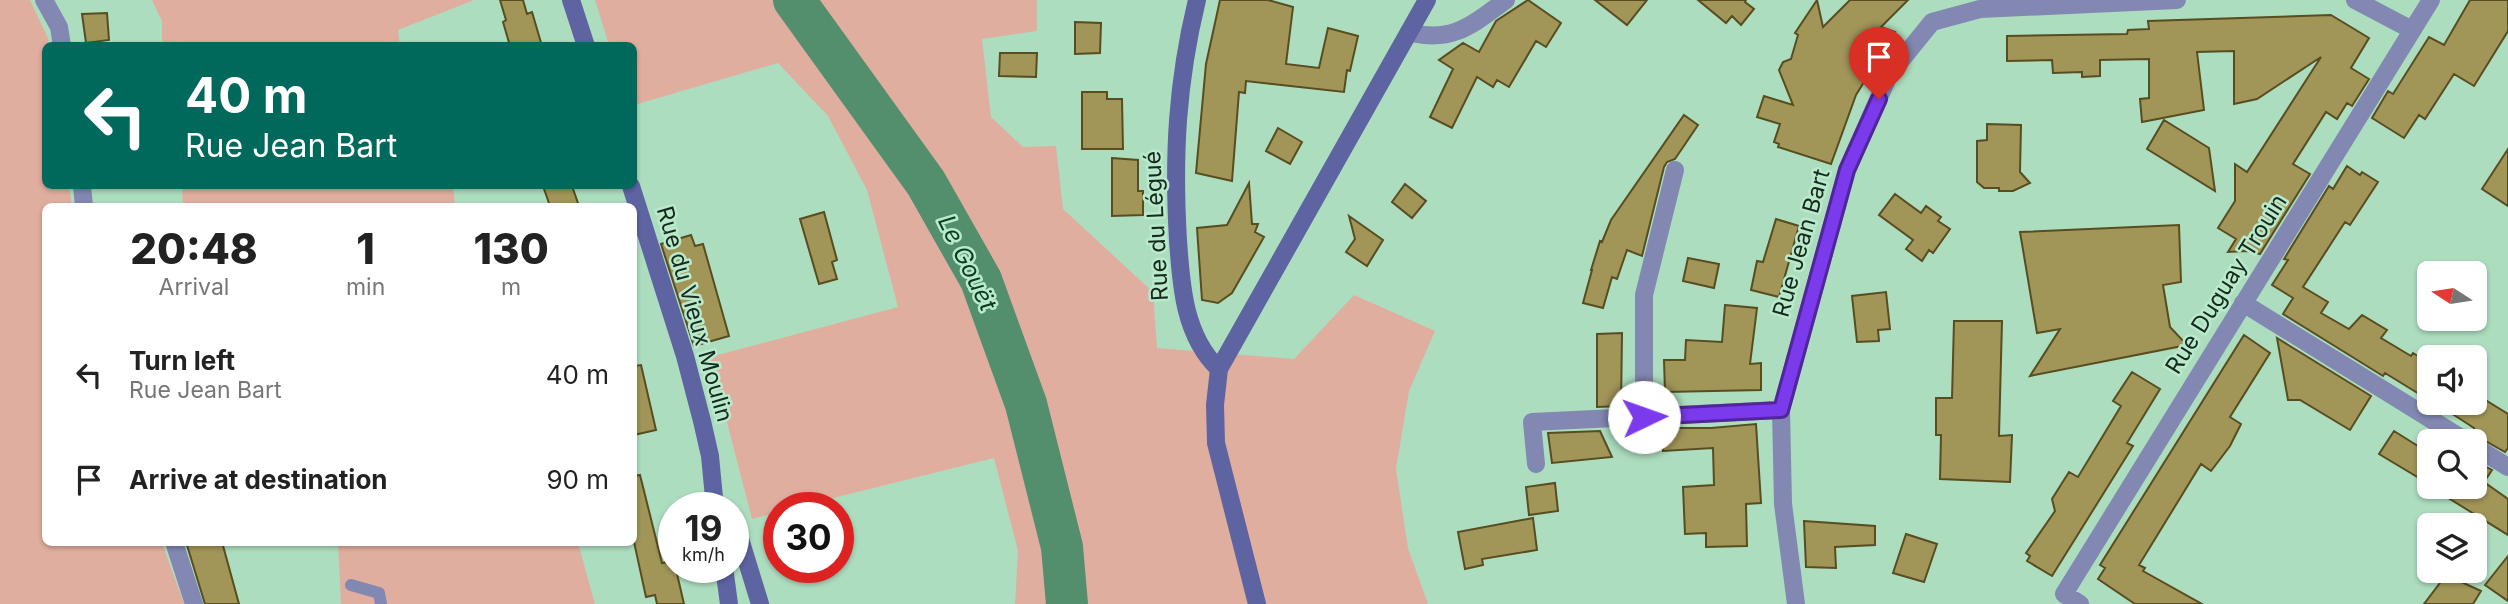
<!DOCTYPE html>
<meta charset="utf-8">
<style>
body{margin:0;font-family:Inter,sans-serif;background:#f2f2f2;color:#222;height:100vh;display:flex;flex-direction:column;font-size:26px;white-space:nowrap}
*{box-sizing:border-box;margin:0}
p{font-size:23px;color:#767676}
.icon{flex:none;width:38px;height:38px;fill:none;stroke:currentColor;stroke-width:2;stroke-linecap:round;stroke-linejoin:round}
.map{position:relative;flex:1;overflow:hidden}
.details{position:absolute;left:42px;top:203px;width:595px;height:343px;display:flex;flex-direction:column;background:#fff;border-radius:10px;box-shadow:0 2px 5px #0004}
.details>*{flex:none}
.top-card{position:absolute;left:42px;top:42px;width:595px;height:147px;border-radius:10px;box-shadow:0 2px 5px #0004;background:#00695c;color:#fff;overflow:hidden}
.needle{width:46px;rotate:282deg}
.buttons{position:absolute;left:2417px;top:261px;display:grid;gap:14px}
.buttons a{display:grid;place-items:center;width:70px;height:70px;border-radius:10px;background:#fff;box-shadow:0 2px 5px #0004;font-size:35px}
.speed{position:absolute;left:658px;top:492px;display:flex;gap:14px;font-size:35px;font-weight:700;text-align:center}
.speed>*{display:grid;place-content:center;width:91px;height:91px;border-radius:50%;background:#fff;box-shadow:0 2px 5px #0004;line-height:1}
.speed small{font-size:18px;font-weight:400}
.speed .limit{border:10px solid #d22;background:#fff;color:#111}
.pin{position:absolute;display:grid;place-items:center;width:60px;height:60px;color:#fff;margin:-72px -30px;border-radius:50% 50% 50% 0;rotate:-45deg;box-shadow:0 0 7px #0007}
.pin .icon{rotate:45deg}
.me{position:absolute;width:77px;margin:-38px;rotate:87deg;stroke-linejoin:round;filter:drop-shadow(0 0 5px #0008)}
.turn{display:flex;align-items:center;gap:24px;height:147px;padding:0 28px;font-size:32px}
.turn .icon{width:91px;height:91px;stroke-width:2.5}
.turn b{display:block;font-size:49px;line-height:60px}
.eta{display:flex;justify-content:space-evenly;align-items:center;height:119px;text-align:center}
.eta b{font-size:42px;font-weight:800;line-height:49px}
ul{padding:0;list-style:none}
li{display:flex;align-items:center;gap:21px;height:105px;padding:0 28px}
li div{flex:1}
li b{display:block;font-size:26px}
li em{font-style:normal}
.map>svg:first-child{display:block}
.green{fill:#e0ae9f}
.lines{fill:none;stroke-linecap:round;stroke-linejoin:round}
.river{stroke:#538f6d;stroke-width:42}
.building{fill:#a19558;stroke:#574d21;stroke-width:2}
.lane{stroke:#8288b2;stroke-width:12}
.street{stroke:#8288b2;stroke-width:18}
.secondary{stroke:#5e64a2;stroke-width:18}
.route-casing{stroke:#51269a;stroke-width:18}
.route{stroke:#7c3aed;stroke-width:12}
.labels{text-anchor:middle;stroke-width:5;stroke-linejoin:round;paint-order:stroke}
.street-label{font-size:23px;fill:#16291e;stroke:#baeacc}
.water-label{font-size:24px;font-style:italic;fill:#0a3c24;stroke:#baeacc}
</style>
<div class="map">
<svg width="2508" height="604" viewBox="0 0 2508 604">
<rect width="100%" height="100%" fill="#adddbf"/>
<path class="green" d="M0,0H30L48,38L49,45L46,46V186H69L72,206H46V542L162,543L184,604H0Z
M152,0H474L398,30L400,46L162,45V21Z
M595,0H1037V31L982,39L991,117L1023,147L1056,146L1063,209L1153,292L1157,348L1294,359L1354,295L1435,331L1409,391L1396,469L1408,548L1428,604H1015L1018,551L994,458L797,507L779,508V512L752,519L710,357L898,307L867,190L828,116L778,63L634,105V46L609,45Z
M182,186H453L455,206H183Z
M338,543H578L595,604H341Z"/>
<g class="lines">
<path class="river" d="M794,0L926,183L981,280L1026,404L1062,547L1067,604"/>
</g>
<path class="building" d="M500,0H523L527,14L532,12L542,46H510L503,22L506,20Z
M1220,0H1268L1293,7L1286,64L1319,68L1328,28L1358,36L1350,71L1347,70L1344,92L1246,81L1245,93L1239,92L1232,181L1196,173L1206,64Z
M1528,0L1561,23L1546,47L1536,41L1509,87L1497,80L1493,87L1477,77L1452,128L1430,117L1453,69L1439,60L1463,43L1479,52L1496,21Z
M1595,0H1647L1627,25Z
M1698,0H1746L1745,2L1754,9L1741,25L1732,16L1726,23Z
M1817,0L1823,27L1850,0H1908L1881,27L1895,32L1856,95L1831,164L1778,147L1779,144L1774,142L1780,124L1757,117L1764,96L1793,105L1779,70L1783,62L1791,59L1798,35L1795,33Z
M2470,0H2508V31L2474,86L2454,74L2425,119L2419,115L2404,138L2372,118L2388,91L2393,94L2429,37L2444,45Z
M107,13L109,40L86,43L82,14Z
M2331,15L2369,38L2351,68L2369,79L2352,106L2347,103L2337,119L2326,112L2293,164L2310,174L2260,254L2247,251L2228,252L2236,239L2218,228L2235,201V164L2247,172L2321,57L2257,99L2234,104V51L2197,52L2204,110L2142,122L2140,99L2149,98V59L2100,60V76L2082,77V72L2053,73L2052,60L2007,61V36L2127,34L2128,30L2149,29L2148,21Z
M1075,22L1101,23L1100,53L1075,54Z
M1000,53H1037L1036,77L999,76Z
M1082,92H1107V99H1122L1123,149H1082Z
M1684,115L1698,125L1675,159L1667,162L1664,167L1642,256L1627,250L1617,279L1612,277L1603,308L1583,303L1592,270H1591L1600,241L1602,242L1611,220Z
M2164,120L2209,148L2215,191L2147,149Z
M1987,124L2021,125L2020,172L2030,183L2013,191H1999V188H1984L1977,182V141L1987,140Z
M1278,128L1302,142L1290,164L1266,151Z
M2508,149V206L2482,189Z
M1112,158L1138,160V191H1143V215L1112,216Z
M2347,166L2360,175L2362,172L2378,182L2350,225L2345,222L2303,287L2328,302L2321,313L2349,329L2362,315L2387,330L2381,338L2411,356L2413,353L2429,363V400L2385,373L2383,376L2283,314L2293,298L2272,285L2288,260L2284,259L2329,186L2333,189Z
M1249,183L1252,224H1258L1255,232L1264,237L1232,293L1218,303L1202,300L1197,228L1227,225Z
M1405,184L1426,201L1412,218L1392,202Z
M543,186H572L579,206H550Z
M1895,194L1921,213L1926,206L1941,217L1938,221L1950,229L1933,253L1929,250L1922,261L1906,249L1913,240L1879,215Z
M824,212L837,260L832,262L837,279L819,284L800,219Z
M1349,216L1383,240L1367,266L1346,252L1355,239Z
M1776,219L1799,226L1779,297L1751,290L1757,261L1763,262Z
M2179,225L2181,282L2163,285L2170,327L2187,345L2030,376L2060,329L2037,333L2020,232Z
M691,235L695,246L703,244L729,336L694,346L661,244Z
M1688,258L1719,264L1714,288L1683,281Z
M1886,292L1890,329L1878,330L1879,341L1857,342L1852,296Z
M1725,305L1757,308L1750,364L1761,363V390L1665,392L1664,360H1685L1686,340L1722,342Z
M1954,321H2002L1999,436L2012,435L2010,482L1940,479L1941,435H1936V398H1952Z
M1622,333L1621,406L1597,407V334Z
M2244,335L2270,353L2230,417L2241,424L2230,446L2211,471L2201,464L2139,565L2145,568L2143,571L2202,604H2135L2098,579L2105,568L2100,565Z
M2277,338L2371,396L2350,430L2300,400H2288Z
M641,365L656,430L634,435V366Z
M2132,372L2160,389L2127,443L2133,446L2052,576L2027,561L2030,556L2026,553L2055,511L2052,499L2069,472L2078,477L2121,406L2113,401Z
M2474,393L2508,414V448L2505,452L2475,435L2474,428L2434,402H2474Z
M1756,424L1761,503L1746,504L1747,546L1706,547V533L1685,534L1683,487L1714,485L1713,448L1663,451L1661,428H1711Z
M1600,431L1612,457L1552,463L1548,433Z
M2394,431L2429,453V484L2379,454Z
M2474,460L2492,470L2484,482L2508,499V535L2429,486H2474Z
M640,475L662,563L674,561L684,604H657L655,595L646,597L634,542V476Z
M1555,483L1558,511L1529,515L1526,487Z
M1533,518L1537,550L1482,559L1483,565L1465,569L1458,532Z
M1804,521L1875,526V545L1835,547L1836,568L1806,567Z
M1906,534L1937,544L1924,582L1893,573Z
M186,542H222L239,604H205Z
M2508,556V601L2485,585Z
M2446,575L2481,591L2473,604H2424Z"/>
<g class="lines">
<path class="lane" d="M351,585L379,593L381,604"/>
<path class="street" d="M44,0L59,27L62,46
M2355,0L2412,30
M1409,32C1452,44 1473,24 1506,0
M82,186L84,206
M2243,303L2466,441
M1644,417V295L1675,170
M2474,446L2508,467
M1536,464L1532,422L1781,410
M174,542L194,604
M1796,604L1783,504L1781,410L1847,170L1889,75L1932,22L1980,9L2177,0
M2080,604L2064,594L2431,0"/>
<path class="secondary" d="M571,0L586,46
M1197,0C1177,82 1173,155 1178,240C1181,285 1184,336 1219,369
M631,186L685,356L702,421L710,456L715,508
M733,516L760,604
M724,567L729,604
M1257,604L1216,443L1215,405L1219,369L1427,0"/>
</g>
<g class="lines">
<g class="route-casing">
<path id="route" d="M1644,417L1781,410L1847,170L1879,99"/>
</g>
<use href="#route" class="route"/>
</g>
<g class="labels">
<g class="street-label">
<text transform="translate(1156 226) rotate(-93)" y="8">Rue du Légué</text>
<text transform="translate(1801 243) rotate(-74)" y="8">Rue Jean Bart</text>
<text transform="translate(2226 284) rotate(-58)" y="8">Rue Duguay Trouin</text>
<text transform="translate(695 314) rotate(74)" y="8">Rue du Vieux Moulin</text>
</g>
<g class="water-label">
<text transform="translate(967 263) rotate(64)" y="8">Le Gouët</text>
</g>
</g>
</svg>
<div class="buttons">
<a><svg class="needle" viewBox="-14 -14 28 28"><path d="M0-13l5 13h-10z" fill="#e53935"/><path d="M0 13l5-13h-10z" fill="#767676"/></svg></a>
<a><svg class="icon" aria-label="sound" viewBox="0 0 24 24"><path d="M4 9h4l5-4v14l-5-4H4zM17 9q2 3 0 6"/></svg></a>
<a><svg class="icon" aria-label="search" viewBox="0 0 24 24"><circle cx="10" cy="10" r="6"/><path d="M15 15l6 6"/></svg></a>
<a><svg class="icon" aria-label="layers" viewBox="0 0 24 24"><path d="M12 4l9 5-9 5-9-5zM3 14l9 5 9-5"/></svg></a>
</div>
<div class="speed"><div>19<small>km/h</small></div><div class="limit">30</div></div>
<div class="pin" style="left:1879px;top:99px;background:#d93025"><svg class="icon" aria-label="arrive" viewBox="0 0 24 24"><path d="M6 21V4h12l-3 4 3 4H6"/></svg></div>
<svg class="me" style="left:1644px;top:417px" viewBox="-20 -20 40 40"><circle r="19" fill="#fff"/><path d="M0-13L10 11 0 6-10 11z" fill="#7c3aed"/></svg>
<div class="top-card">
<div class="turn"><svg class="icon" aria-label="left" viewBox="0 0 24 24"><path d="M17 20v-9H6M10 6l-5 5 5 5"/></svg><div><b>40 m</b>Rue Jean Bart</div></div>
</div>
<section class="details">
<div class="eta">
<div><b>20:48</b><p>Arrival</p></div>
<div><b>1</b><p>min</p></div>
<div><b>130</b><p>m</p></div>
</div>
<ul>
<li><svg class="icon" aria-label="left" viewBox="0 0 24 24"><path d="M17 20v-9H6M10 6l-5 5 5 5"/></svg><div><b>Turn left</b><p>Rue Jean Bart</p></div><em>40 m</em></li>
<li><svg class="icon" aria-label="arrive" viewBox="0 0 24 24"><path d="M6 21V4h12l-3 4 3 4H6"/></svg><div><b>Arrive at destination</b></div><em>90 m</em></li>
</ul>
</section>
</div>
